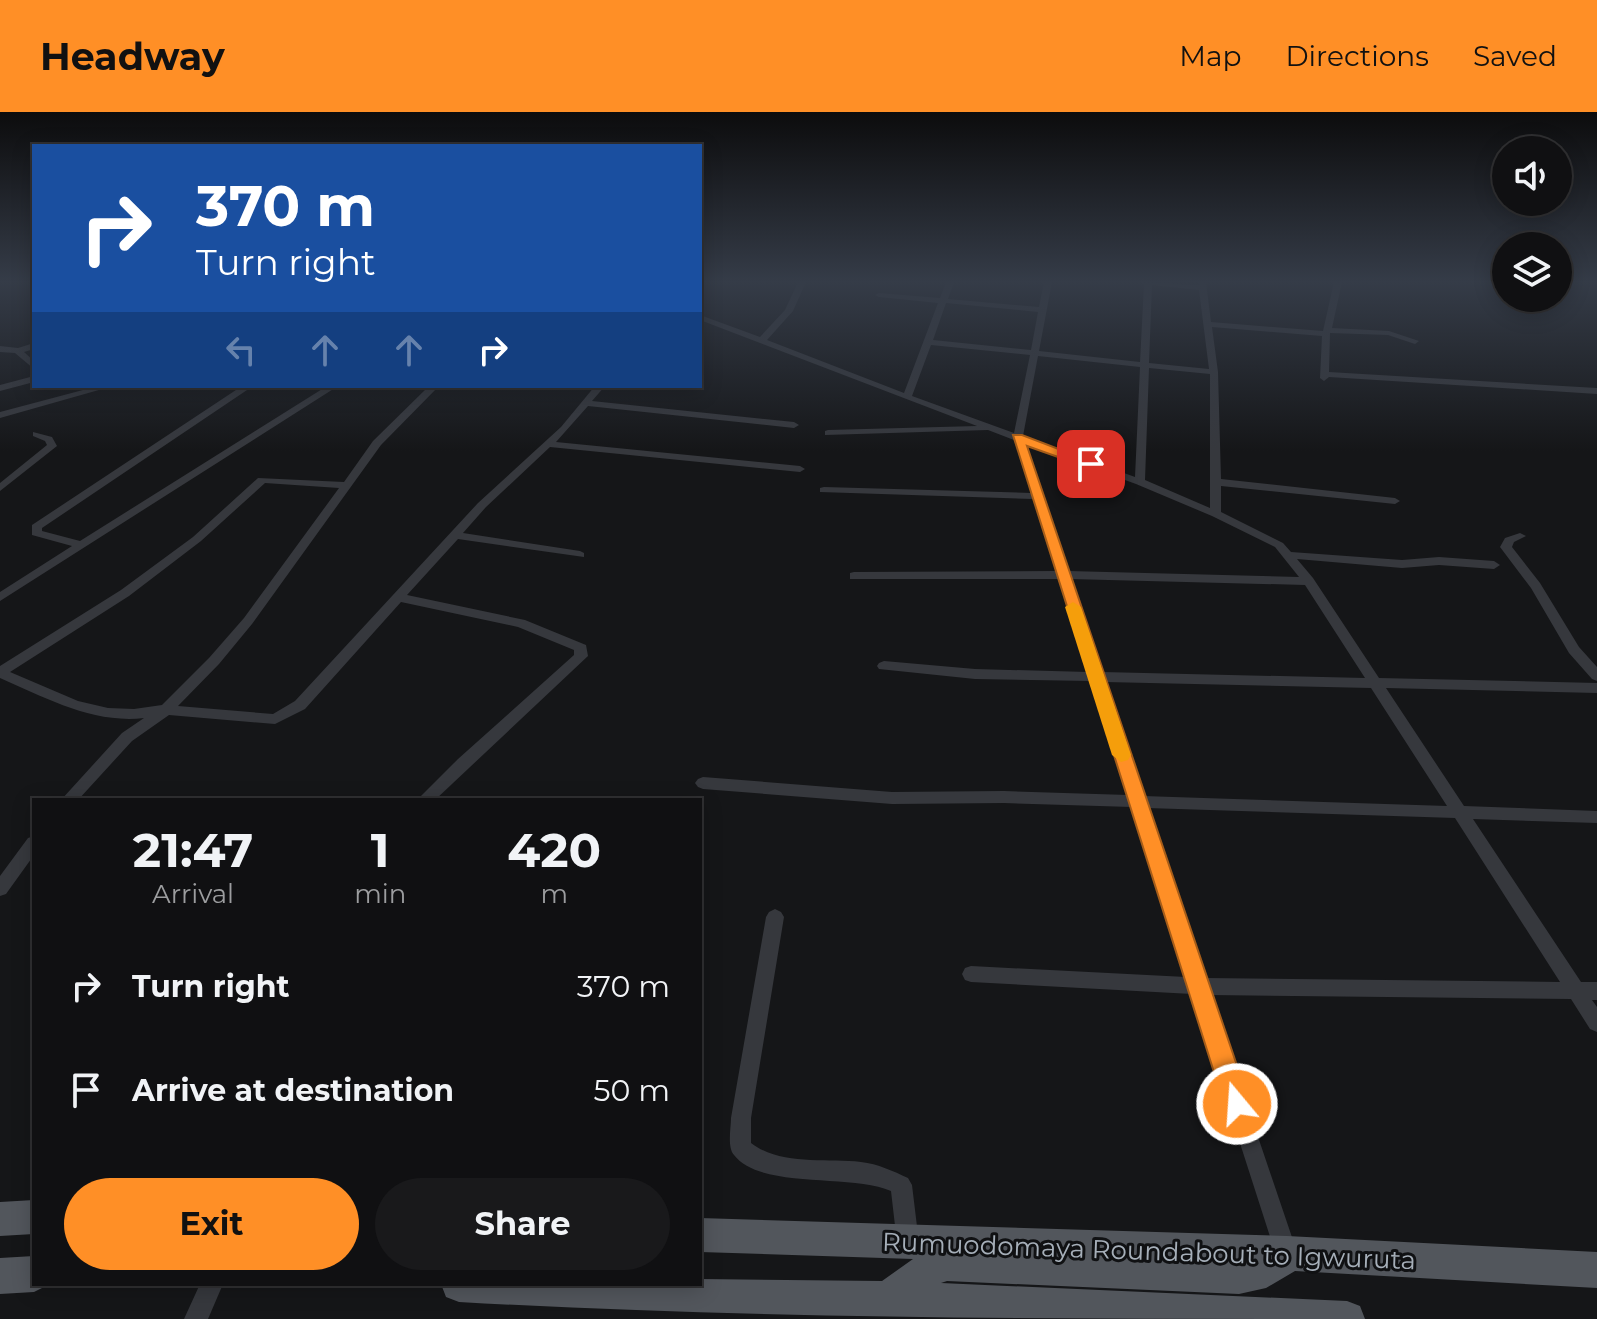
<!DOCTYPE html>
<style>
body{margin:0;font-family:Montserrat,sans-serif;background:#19191b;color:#f1f3f6;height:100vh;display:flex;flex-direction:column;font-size:30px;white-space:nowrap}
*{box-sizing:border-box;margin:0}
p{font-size:26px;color:#9c9d9f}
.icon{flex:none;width:44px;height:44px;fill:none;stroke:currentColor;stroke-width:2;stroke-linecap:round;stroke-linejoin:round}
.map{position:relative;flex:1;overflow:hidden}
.panel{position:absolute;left:32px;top:686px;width:670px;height:488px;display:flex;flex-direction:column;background:#101012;border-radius:0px;box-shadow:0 4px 20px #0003,0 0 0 2px #303032}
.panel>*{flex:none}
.hud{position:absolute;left:32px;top:32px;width:670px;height:244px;border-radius:0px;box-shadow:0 4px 20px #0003,0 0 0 2px #303032;background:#1a4fa0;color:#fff;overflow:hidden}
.controls{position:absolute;left:1492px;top:24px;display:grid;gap:16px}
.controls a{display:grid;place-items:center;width:80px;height:80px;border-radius:50%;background:#101012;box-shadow:0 4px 20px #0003,0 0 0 2px #303032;font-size:40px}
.pin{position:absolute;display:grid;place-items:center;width:68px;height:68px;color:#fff;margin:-34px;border-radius:16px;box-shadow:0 4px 12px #0006}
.me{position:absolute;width:88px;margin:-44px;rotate:342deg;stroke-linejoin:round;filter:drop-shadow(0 0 6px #0008)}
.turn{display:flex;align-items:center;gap:28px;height:168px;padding:0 32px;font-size:36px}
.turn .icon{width:104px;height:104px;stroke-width:2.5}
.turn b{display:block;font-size:56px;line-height:68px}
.lanes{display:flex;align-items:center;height:76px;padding:0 32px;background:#0003;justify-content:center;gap:40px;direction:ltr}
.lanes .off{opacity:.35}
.eta{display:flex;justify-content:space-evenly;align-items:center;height:136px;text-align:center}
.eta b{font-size:48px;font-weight:700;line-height:56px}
.action{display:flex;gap:16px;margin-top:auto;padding:16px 32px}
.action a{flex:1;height:92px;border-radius:48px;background:#ff8f26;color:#111;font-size:32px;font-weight:700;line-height:92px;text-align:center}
.action a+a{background:#19191b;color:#f1f3f6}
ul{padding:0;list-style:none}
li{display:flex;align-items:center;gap:24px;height:104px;padding:0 32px}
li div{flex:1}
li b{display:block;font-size:30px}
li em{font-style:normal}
header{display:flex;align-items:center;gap:48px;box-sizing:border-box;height:112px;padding:0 40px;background:#ff8f26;color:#111}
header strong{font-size:38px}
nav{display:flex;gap:44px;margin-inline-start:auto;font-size:28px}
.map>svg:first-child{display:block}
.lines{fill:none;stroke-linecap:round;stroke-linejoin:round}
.minor{fill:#36383d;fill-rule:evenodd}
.primary{fill:#52565c;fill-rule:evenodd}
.route{fill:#ff8f26;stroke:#a65d19;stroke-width:2}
.slow{fill:#f59e0b}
.labels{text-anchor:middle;stroke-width:6;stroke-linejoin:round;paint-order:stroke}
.near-street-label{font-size:26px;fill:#a6afb9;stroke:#101113}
</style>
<header>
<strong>Headway</strong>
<nav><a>Map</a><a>Directions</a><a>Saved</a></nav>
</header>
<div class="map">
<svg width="1597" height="1207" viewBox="0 0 1597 1207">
<rect width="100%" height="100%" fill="#151618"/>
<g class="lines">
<path class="minor" d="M798,170H806L793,199L767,228L904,281L938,191L879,185L875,183L879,181L940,186L946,170H954L948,187L1039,195L1044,170H1052L1039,239L1140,250L1144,172L1138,170L1199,173L1198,170H1206L1211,210L1323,219L1334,170H1342L1332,216L1389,219L1419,229L1415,232L1388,223L1330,221L1329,260L1597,276V282L1329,265L1324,269L1320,266L1322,224L1212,215L1218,260L1221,367L1395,386L1400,389L1395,392L1221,374V400L1283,431L1291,440L1402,448L1439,445L1494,449L1500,453L1494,457L1439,453L1402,456L1297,447L1313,466L1379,566L1597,571V581L1386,576L1464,694L1597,699V711L1473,707L1581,870H1597V888H1592L1597,895V920L1590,917L1571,887L1210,883L1297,1140L1294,1148L1286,1151L1278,1148L1275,1140L1192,882L971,870L965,868L962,862L965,856L971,854L1186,865L1132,695L1004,691L892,692L703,677L698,675L695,671L698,667L703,665L892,680L1004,679L1128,683L1091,569L975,567L879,557L877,554L879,551L884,549L975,557L1088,560L1058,467H850V461L854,460L1056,459L1033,387L820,380V376L824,375L1031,381L1014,328L988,318L825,323V319L828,318L977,314L700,208V203L760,225L785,198ZM1152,173L1199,178L1209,257L1149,251ZM946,191L1038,200L1031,238L933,228ZM931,233L1030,243L1014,321L912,284ZM1038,244L1140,255L1135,365L1023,324ZM1149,256L1210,262V396L1145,368ZM1025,332L1136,372L1212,404L1275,435L1299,465L1068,459ZM1070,467L1305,473L1365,566L1102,560ZM1105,570L1371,576L1447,694L1143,684ZM1147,696L1455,706L1560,870L1205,866Z
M34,231V237L24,240L34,249V257L15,241L0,240V234L18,236Z
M34,264V270L0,279V273Z
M98,274H113L0,306V300Z
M242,274H253L42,416V419L80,429L327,274H338L0,489V480L72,434L32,423V413Z
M429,274H439L381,333L252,512L219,552L178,594L273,602L295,589L478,391L561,315L595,274H605L592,289L794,310L799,313L794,316L588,294L556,330L800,354L805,357L800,360L550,335L486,395L463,421L580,439L584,441V445L458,427L407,483L525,508L586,533L588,544L435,688H417L458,647L574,543V538L518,515L401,490L305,597L275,612L169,603L132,629L78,688H61L122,621L144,606C93,612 46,586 0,566V554L121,478L193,425L258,366L344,370L373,329ZM265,371L339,376L244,506L209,546L162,593L134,597L108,596L78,589L10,560L129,484L201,429Z
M33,320L52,325L57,334L0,379V371L47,333L45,329L33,324Z
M1520,421L1526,424L1514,430L1512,435L1540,471L1579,535L1597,555V569L1592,567L1569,541L1531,476L1500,435L1505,426Z
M34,724V743L6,782L0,784V764L28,726Z
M775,797L781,800L784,805L751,1006V1031C781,1054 825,1046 861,1050C878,1052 893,1059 908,1066L912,1073L919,1131L916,1139L908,1142L900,1139L897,1131L891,1079C851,1061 761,1078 734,1043C727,1035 731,1016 731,1006L766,805L769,800Z
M200,1172H223L208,1207H184Z"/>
<path class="primary" d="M34,1088V1122L0,1124V1090Z
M700,1106L1287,1124L1597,1140V1176L1295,1159L1266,1176L1239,1182L947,1169L941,1171L1347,1189L1360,1194L1365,1207C1063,1207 760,1207 459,1190L446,1185L441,1172H700V1167L882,1169L913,1147L700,1140Z
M34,1144V1172L46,1174L34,1180L0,1182V1146Z"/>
</g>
<linearGradient id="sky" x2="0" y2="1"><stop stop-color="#0c0c0d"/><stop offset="0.5" stop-color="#353c48"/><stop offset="1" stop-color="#353c48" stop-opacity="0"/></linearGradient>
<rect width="1597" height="339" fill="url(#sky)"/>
<path class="route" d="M1013,323H1022L1098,352L1086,355L1027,334L1250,992L1246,1001L1237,1005L1228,1001L1224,992Z"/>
<path class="slow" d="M1073,490L1081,495L1131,643L1128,648L1121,650L1112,643L1065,495Z"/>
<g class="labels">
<g class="near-street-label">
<text transform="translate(1149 1139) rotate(2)" y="9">Rumuodomaya Roundabout to Igwuruta</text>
</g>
</g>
</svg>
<div class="controls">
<a><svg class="icon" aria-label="sound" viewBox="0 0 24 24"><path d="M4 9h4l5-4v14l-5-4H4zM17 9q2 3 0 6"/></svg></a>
<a><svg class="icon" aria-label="layers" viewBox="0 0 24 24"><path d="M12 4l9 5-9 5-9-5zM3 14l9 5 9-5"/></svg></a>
</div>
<div class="pin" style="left:1091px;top:352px;background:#d93025"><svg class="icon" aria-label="arrive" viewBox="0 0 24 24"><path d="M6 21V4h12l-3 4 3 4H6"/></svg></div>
<svg class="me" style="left:1237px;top:992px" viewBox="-20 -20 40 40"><circle r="17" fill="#ff8f26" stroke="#fff" stroke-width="3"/><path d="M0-11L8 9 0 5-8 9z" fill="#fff"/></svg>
<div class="hud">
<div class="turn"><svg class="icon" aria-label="right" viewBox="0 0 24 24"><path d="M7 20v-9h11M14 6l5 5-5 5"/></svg><div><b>370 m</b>Turn right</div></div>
<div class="lanes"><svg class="icon off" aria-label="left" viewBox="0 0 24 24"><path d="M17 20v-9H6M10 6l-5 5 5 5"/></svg><svg class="icon off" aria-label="ahead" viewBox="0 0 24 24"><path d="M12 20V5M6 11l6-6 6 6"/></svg><svg class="icon off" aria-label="ahead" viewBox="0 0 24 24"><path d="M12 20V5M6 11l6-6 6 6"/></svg><svg class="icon" aria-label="right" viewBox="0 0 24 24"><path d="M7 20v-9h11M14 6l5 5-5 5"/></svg></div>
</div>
<section class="panel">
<div class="eta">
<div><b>21:47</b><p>Arrival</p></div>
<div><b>1</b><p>min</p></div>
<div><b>420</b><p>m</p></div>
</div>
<ul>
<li><svg class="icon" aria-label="right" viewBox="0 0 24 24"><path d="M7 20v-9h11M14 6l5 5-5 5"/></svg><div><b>Turn right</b></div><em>370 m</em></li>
<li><svg class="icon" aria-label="arrive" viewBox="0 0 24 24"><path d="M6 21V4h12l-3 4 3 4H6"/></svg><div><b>Arrive at destination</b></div><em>50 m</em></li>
</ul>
<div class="action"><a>Exit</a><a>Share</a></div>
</section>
</div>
